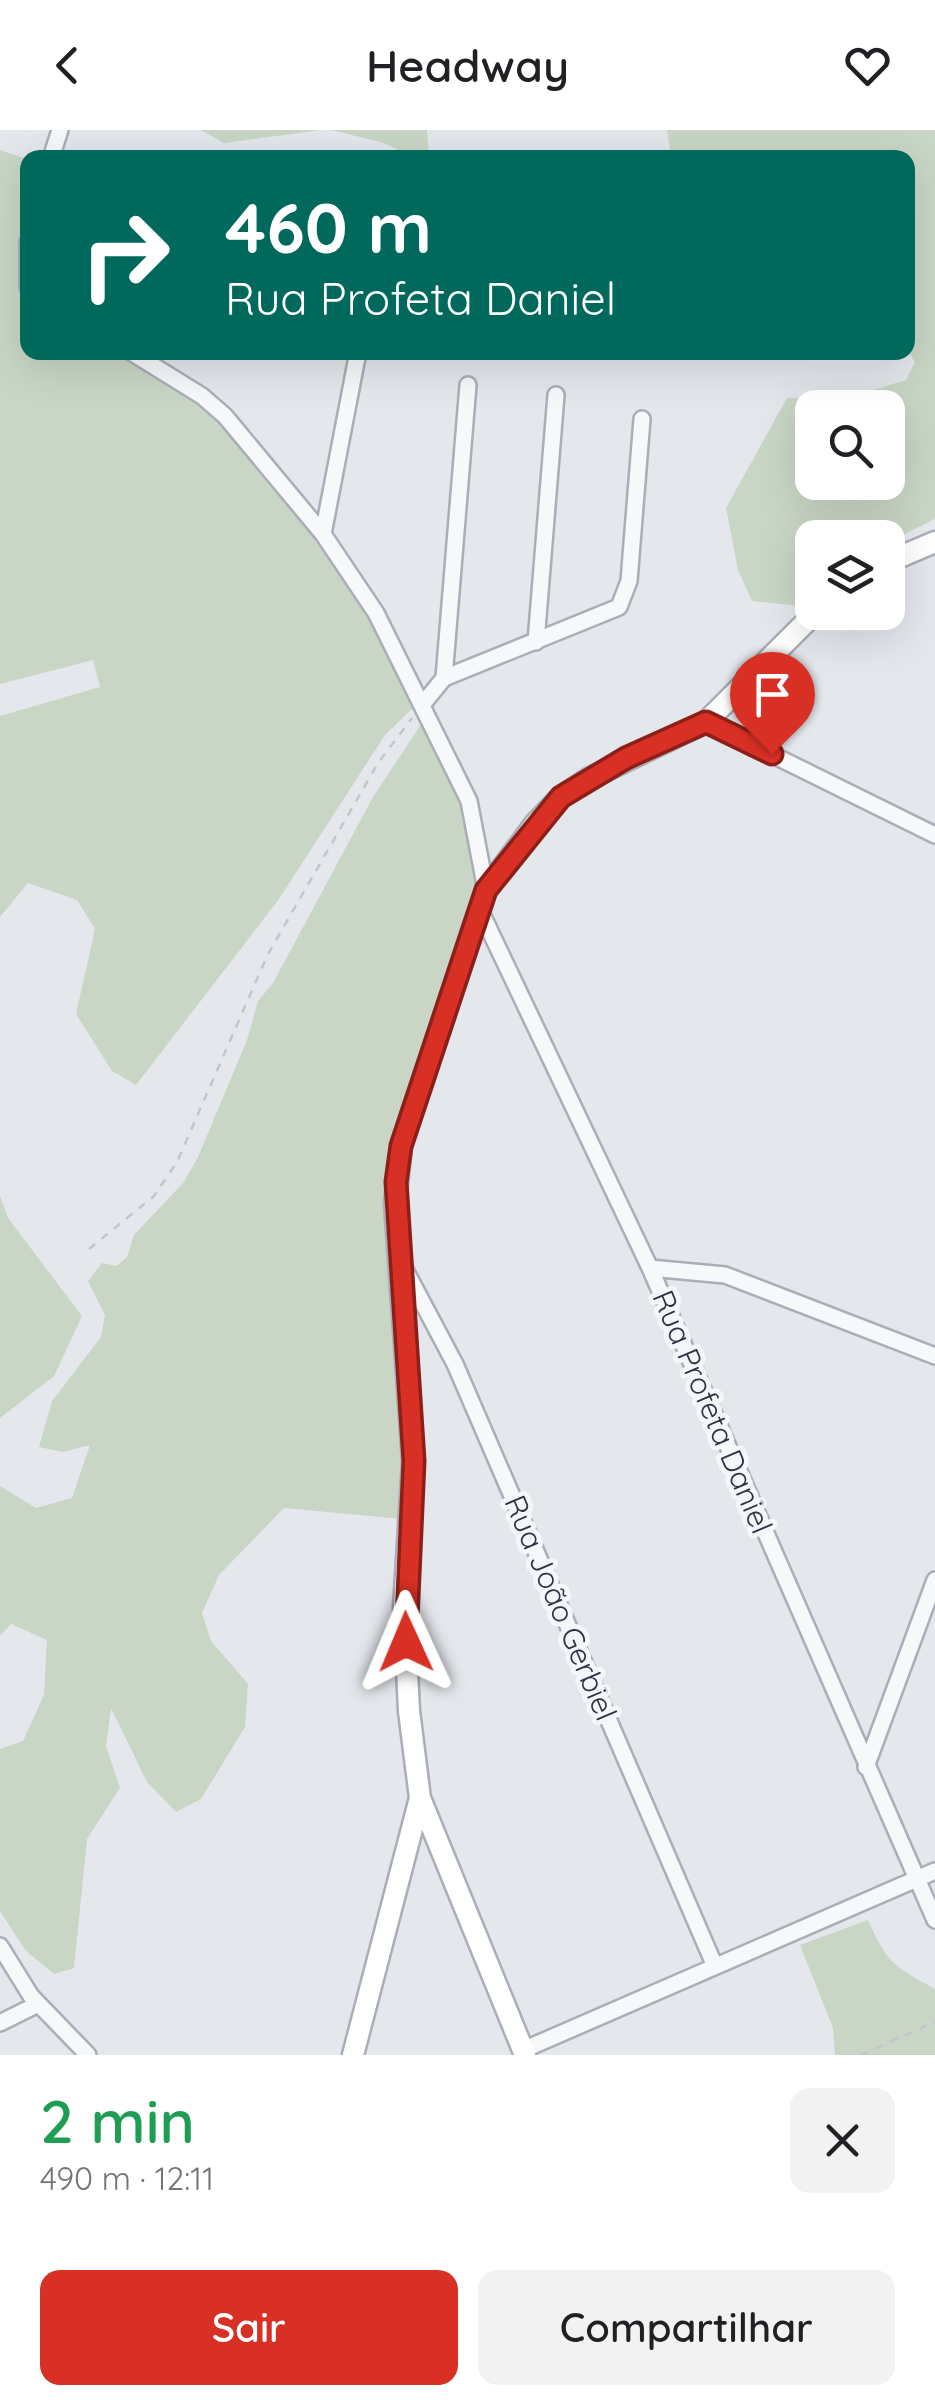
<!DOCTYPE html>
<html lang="pt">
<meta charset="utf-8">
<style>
body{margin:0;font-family:Quicksand,sans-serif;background:#f2f2f2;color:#202124;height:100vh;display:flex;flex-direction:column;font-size:38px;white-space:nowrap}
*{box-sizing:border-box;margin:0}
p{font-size:32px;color:#757577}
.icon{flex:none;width:55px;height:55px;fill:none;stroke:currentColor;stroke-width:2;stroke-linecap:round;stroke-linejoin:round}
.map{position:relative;height:1925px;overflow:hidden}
.side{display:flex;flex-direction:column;background:#fff;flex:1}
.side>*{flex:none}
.top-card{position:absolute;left:20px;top:20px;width:895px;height:210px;border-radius:20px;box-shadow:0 10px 40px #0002;background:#00695c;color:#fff;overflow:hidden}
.controls{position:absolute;left:795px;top:260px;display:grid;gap:20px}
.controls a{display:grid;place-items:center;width:110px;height:110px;border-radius:20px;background:#fff;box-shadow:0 10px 40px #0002;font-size:50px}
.pin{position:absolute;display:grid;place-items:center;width:85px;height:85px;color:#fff;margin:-102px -42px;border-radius:50% 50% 50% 0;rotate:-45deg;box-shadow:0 0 10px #0007}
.pin .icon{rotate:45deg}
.me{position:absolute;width:110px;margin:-55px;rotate:359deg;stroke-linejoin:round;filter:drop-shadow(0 0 8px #0008)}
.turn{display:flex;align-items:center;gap:35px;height:210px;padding:0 40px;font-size:45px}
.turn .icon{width:130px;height:130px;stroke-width:2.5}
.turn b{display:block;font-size:70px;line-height:85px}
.round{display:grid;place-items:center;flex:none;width:105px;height:105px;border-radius:20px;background:#f2f2f2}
.summary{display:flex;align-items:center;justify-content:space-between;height:170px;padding:0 40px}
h1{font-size:60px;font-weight:600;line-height:75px;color:#1e9e55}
.cta{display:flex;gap:20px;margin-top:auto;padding:20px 40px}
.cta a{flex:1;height:115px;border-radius:20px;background:#d93025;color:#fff;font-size:40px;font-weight:600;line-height:115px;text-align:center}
.cta a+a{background:#f2f2f2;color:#202124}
header{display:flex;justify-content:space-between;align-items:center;height:130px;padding:0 40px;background:#fff;font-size:45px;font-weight:600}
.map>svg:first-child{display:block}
.green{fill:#c9d6c5;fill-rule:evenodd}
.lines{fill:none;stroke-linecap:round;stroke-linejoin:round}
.street-casing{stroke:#a9aeb7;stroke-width:20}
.secondary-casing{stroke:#a9aeb7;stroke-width:25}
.path{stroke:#c2c5cb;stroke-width:2.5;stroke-dasharray:8 8;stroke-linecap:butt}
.street{stroke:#f7f8fa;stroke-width:15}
.secondary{stroke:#fff;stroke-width:20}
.route-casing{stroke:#8d1f18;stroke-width:25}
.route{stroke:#d93025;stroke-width:18}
.labels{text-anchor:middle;stroke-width:10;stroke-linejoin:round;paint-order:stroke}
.street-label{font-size:30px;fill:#2b3445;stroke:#f4f6f9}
</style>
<header><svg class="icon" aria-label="back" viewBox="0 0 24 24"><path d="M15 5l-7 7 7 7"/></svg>Headway<svg class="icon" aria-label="heart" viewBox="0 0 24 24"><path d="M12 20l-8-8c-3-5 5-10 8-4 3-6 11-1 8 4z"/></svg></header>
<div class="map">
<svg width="935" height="1925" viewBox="0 0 935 1925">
<rect width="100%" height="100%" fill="#e4e7ec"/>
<path class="green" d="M201,0H321L224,13Z
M331,0H427L429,27H414L381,12Z
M667,0H935V389L888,412V408H812V468L803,476L752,471L738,440L726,378L787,268H847L906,250L915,232L908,220V28L671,27ZM812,278H888V352H812Z
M0,20L27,29L28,222L126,223L211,274L349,446L417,574L385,605L279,769L136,955L112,941L76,884L95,799L77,770L28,753L0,787V586L100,557L93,530L0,554Z
M424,590L466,677L481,761L393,1029L409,1300L402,1389L284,1378L219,1445L202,1483L211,1511L248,1554L245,1597L201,1669L176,1682L147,1652L111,1578L106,1616L120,1658L87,1709L74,1838L54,1844L26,1821L0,1781V1619L23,1611L44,1565L47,1510L11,1494L0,1506V1356L36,1378L72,1368L90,1315L63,1322L39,1317L52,1271L101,1207L105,1185L88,1151L102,1133L117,1136L127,1127L134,1105L183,1053L198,1027L247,910L258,871L273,853L373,667Z
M0,1066L8,1088L82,1186L54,1246L0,1288Z
M868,1790C889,1836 893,1835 935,1859V1925H835L833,1898L800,1815Z"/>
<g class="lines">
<g class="street-casing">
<path id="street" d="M51,28L60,0
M28,112V157
M131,222L202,266L225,286L323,404L376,483L469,671L486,760
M323,404L358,222
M536,512L556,265
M444,548L468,255
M422,575L444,548L619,477L629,451L642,289
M706,592L935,705
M479,778L650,1138L935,1790
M402,1134L455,1234L714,1834
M650,1138L725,1145L935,1226
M866,1637L935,1450
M0,1816L31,1866L88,1925
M0,1893L38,1874
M523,1920L935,1741"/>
</g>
<g class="secondary-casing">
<path id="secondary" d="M888,432L935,412
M353,1925L420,1668
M525,1925L420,1668L409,1581L404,1478L413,1331L395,1073L401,1016L486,760L535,694L561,667L590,648L706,592L816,482"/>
</g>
<path class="path" d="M89,1119L154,1066L177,1032L268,824L378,633L412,588
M861,1925L935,1892"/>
<use href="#street" class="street"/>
<use href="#secondary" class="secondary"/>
</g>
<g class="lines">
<g class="route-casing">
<path id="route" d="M406,1512L414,1331L396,1052L401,1016L486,760L561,667L626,628L706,592L772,624"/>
</g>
<use href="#route" class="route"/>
</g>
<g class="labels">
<g class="street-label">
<text transform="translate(712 1282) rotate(67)" y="10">Rua Profeta Daniel</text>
<text transform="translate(560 1478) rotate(67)" y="10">Rua João Gerbiel</text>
</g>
</g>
</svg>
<div class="controls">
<a><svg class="icon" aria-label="search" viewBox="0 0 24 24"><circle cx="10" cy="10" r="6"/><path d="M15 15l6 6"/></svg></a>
<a><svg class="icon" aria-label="layers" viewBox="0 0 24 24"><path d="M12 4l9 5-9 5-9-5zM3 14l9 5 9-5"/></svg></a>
</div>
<div class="pin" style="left:772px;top:624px;background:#d93025"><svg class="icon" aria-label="arrive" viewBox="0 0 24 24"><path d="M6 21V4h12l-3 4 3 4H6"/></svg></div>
<svg class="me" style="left:406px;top:1512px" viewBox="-20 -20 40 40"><path d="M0-17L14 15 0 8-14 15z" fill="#d93025" stroke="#fff" stroke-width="4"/></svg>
<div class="top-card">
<div class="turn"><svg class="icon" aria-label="right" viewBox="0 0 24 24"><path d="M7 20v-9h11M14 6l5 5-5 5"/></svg><div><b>460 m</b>Rua Profeta Daniel</div></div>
</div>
</div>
<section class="side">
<div class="summary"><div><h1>2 min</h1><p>490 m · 12:11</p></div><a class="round"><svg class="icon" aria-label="close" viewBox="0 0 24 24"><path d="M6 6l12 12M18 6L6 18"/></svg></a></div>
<div class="cta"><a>Sair</a><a>Compartilhar</a></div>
</section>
